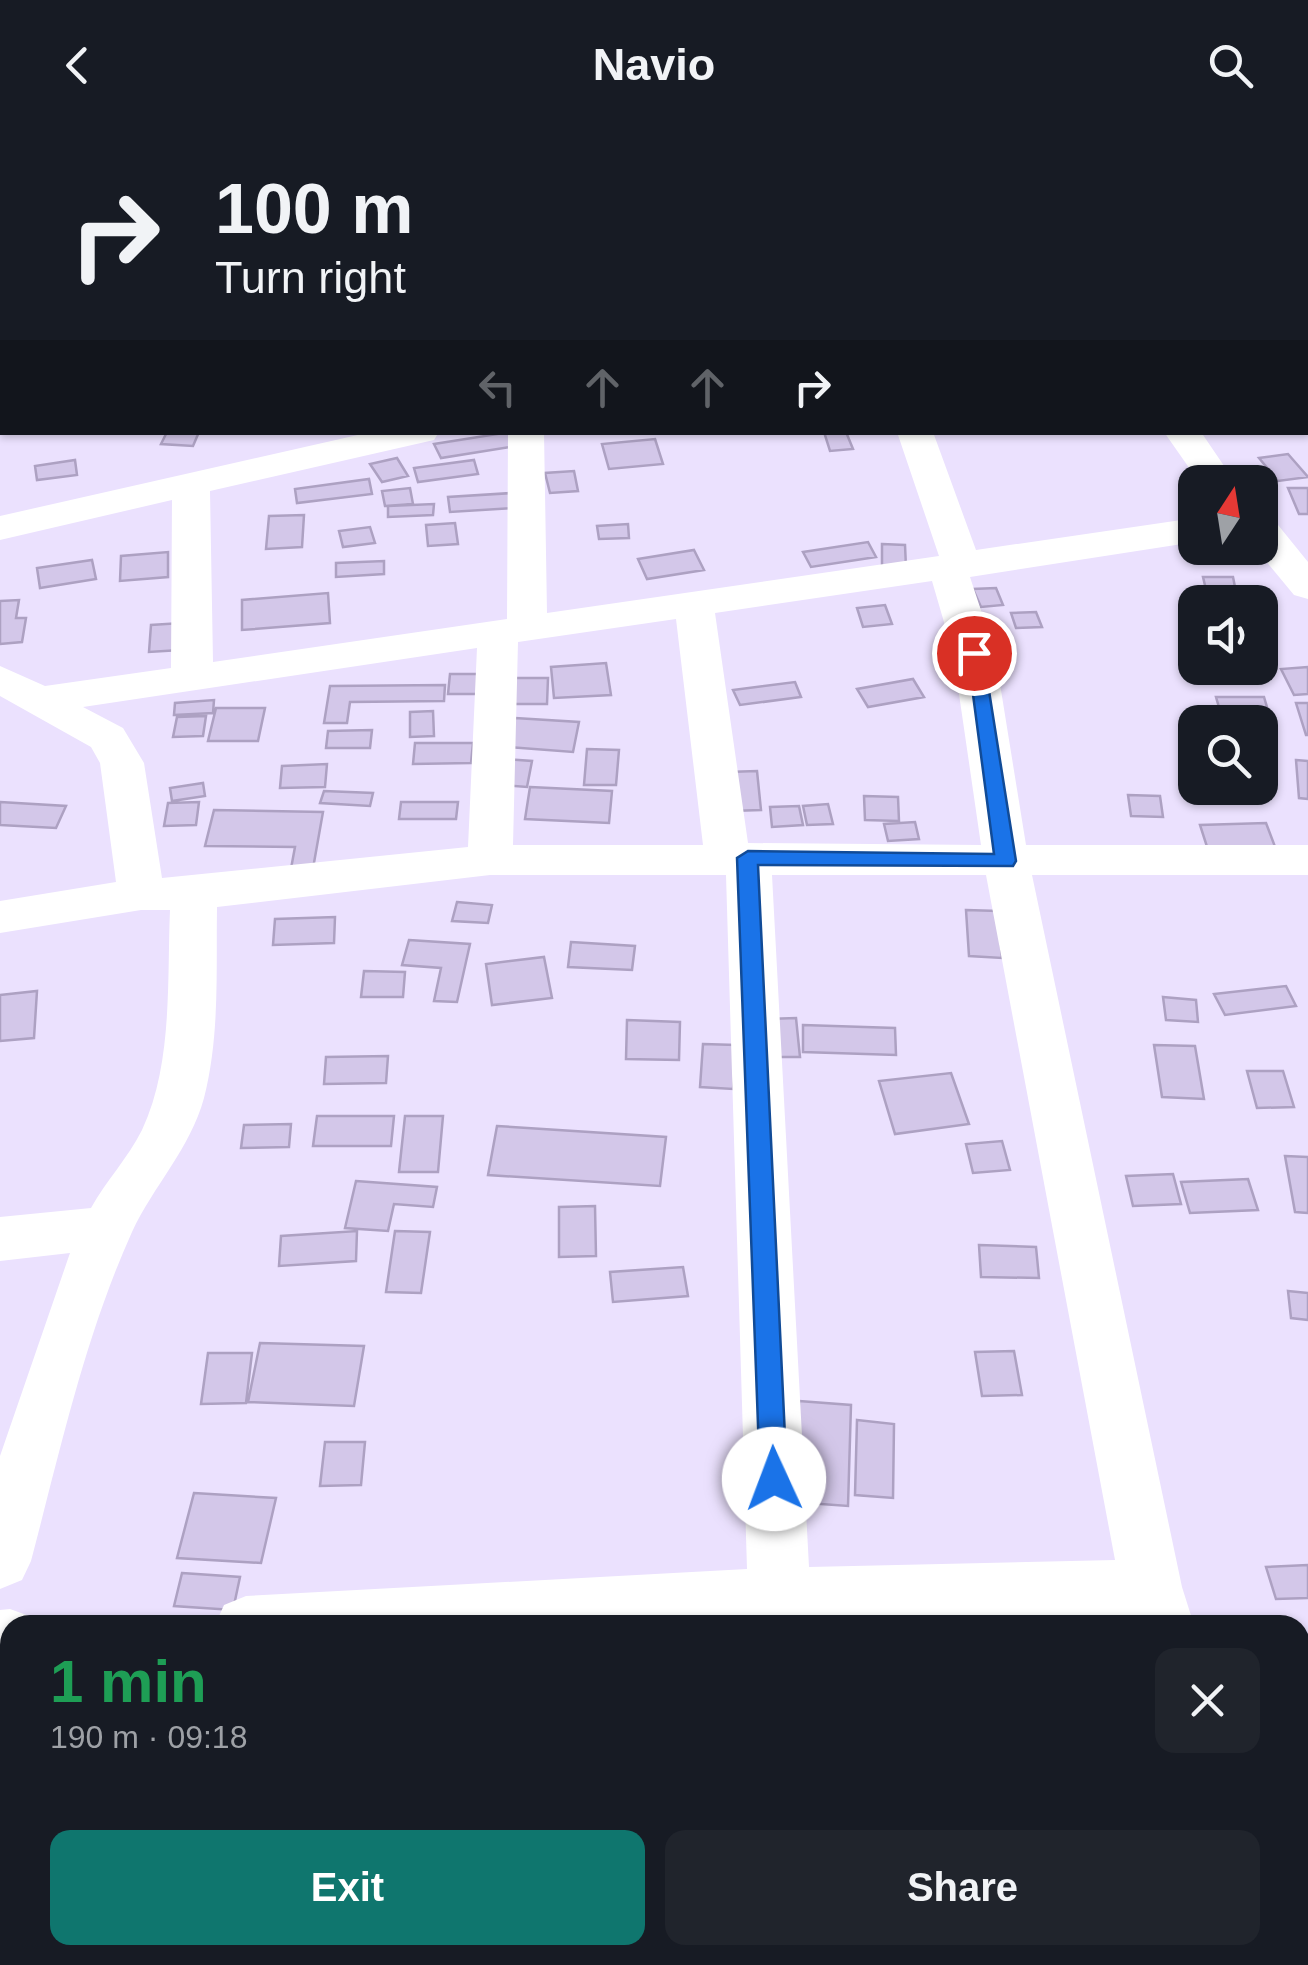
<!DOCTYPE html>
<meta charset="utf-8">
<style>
body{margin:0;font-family:Arial,sans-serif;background:#20242c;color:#f1f3f6;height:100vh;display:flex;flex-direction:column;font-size:38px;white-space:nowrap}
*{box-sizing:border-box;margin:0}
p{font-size:32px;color:#9ea1a6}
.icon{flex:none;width:55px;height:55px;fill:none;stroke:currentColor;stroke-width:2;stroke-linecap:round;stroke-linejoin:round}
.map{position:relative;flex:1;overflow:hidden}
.details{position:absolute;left:0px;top:1485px;width:1310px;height:350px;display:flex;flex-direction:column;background:#171b24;border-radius:30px 30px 0 0;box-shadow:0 2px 8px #0004}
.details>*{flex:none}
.hud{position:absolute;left:0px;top:0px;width:1310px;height:305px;box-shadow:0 2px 8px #0004;background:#171b24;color:#f1f3f6;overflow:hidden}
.needle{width:65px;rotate:12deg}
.tools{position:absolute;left:1178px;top:335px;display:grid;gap:20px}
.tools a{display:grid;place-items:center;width:100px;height:100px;border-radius:20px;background:#171b24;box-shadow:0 2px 8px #0004;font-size:50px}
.pin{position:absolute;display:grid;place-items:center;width:85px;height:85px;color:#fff;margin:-42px;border:5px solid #fff;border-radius:50%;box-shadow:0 2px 10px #0007}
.me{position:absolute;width:110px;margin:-55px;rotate:358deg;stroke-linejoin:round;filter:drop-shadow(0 0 8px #0008)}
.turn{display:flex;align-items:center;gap:35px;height:210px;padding:0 50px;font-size:45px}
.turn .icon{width:130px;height:130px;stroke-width:2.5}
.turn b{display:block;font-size:70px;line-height:85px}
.lanes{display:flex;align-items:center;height:95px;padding:0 50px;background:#0003;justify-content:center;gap:50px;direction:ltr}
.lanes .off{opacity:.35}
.round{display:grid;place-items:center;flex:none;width:105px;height:105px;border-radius:20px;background:#20242c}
.head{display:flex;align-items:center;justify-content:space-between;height:170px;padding:0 50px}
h1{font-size:60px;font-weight:700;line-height:75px;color:#1e9e55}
.button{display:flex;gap:20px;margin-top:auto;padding:20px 50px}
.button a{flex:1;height:115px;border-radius:20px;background:#0f766e;color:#fff;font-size:40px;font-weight:700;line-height:115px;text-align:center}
.button a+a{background:#20242c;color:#f1f3f6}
header{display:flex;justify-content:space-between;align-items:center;height:130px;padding:0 50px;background:#171b24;font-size:45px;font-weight:700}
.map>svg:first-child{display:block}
.building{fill:#d3c7e9;stroke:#ada1c2;stroke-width:2.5}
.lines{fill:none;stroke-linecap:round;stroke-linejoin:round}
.minor{fill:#fff;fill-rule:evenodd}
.route{fill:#1a73e8;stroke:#114b97;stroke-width:2.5}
</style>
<header><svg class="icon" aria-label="back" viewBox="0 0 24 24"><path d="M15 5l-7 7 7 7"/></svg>Navio<svg class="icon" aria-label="search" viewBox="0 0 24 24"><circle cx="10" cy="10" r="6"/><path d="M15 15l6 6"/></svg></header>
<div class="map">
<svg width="1308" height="1835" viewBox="0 0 1308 1835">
<rect width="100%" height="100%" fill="#ebe1fe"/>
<path class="building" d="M167,302H199L193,316L161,314Z
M510,302L517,316L441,328L434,314Z
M824,302H846L853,319L830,321Z
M655,309L663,334L609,339L602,314Z
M1288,324L1308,347L1278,351L1259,328Z
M397,328L408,346L382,352L370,334Z
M75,330L77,345L37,350L35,336Z
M474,330L478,344L418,352L414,338Z
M574,341L578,361L550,363L545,343Z
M369,349L372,364L297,373L295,359Z
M410,358L413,374L385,376L382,361Z
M1288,358H1308V384H1299Z
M512,363L514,378L450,382L448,367Z
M434,374L433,385L388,387V376Z
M304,385L302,417L266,419L269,386Z
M455,393L458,414L428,416L426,395Z
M628,394L629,408L599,409L597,396Z
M370,397L375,413L343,417L339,401Z
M868,412L876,427L811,437L803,422Z
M882,414L905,415L906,437L882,436Z
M694,420L704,440L647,449L638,429Z
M168,422V447L120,451L121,426Z
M92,430L96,449L40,458L37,438Z
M384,431V444L336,447V433Z
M1203,447H1233L1238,472H1209Z
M996,458L1003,475L981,477L973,459Z
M328,463L330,493L242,500V470Z
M19,470L16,488H26L22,512L0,514V471Z
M885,475L892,494L863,497L857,478Z
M1036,482L1042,497L1016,498L1011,483Z
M181,493L180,520L149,522L151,495Z
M606,533L611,565L554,568L551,537Z
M1308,537V564L1294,565L1281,539Z
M450,544H486L484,564H448Z
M514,548H548L547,574H513Z
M913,549L924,567L868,577L857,559Z
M795,552L801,567L740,575L733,560Z
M445,555L444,571L350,572L347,593H324L330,556Z
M1216,567H1264L1269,584H1221Z
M214,570L213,583L174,585L175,573Z
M1296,573H1308V605H1306Z
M216,578H265L258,611H208Z
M433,581L434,606L410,607V582Z
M206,586L203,606L173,607L177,587Z
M515,588L579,592L573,622L508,617Z
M372,600L370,618H326L328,601Z
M415,613H473L471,633L413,634Z
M587,619L619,620L616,655H584Z
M505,629L532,631L527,657L500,655Z
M1296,630L1308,631V669L1299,668Z
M327,634L325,657L280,658L282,636Z
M757,641L761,680L731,681L727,642Z
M203,653L205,666L172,671L170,658Z
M530,657L612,661L609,693L525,689Z
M324,661L373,663L370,676L320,673Z
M1128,665L1160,666L1163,687L1131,686Z
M864,666L898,667L899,691L865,690Z
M0,672L66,676L56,698L0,695Z
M199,672L196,695L164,696L168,673Z
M401,672H458L456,689H399Z
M828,674L833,694L807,695L803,676Z
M799,676L803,695L772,697L770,677Z
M214,680L323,682L312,744H290L295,717L205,716Z
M915,692L919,709L888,711L884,694Z
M1266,693L1277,722L1209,723L1200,695Z
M457,772L492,775L488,793L452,791Z
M966,780L998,781L1002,828L969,826Z
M335,787L334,813L273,815L275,789Z
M409,810L470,814L457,872L434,871L441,838L402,835Z
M571,812L635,816L632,840L568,837Z
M544,827L552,868L492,875L486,834Z
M364,841L405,842L403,867H361Z
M1286,856L1296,876L1225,885L1214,864Z
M37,861L34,908L0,911V865Z
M1163,867L1196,870L1198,892L1166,890Z
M796,888L800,927H770L767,889Z
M627,890L680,892L679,930L626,929Z
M803,895L895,898L896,925L803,922Z
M703,914L736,915L733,959L700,957Z
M1154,915L1195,916L1204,969L1162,967Z
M388,926L386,953L324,954L326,927Z
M1247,941H1283L1294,977L1257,978Z
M951,943L969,994L895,1004L879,951Z
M317,986H394L391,1016H313Z
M405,986H443L438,1042H399Z
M291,994L289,1017L241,1018L244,995Z
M497,996L666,1007L660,1056L488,1045Z
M1002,1011L1010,1040L973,1043L966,1014Z
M1285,1026L1308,1027V1083L1295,1082Z
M1173,1044L1181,1074L1133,1076L1126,1046Z
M1248,1049L1258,1080L1190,1083L1181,1052Z
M356,1051L437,1057L433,1077L394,1074L388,1101L345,1098Z
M595,1076L596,1126L559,1127V1077Z
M357,1101L356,1131L279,1136L281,1106Z
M395,1101L430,1102L421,1163L386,1162Z
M979,1115L1036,1117L1039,1148L981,1147Z
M683,1137L688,1166L613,1172L610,1142Z
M1288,1161L1308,1163V1190L1291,1188Z
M260,1213L364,1216L354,1276L248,1272Z
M1014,1221L1022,1265L982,1266L975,1222Z
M208,1223H252L246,1273L201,1274Z
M799,1271L851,1275L848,1376L794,1372Z
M857,1290L894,1294L893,1368L855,1365Z
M325,1312H365L361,1355L320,1356Z
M194,1363L276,1368L261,1433L177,1428Z
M1308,1435V1468L1276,1469L1266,1437Z
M182,1443L240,1447L233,1480L174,1476Z
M1176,1825H1247L1249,1832L1178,1835Z"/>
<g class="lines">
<path class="minor" d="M0,84L2,85V104H0Z
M371,302H439L434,310L210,361L213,532L507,489L508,302H544L547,483L939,426L897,302H933L976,420L1195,388V412L970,447L995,523L1026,715H1308V745H1032L1182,1457L1194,1495H1132L1129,1486L765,1495H215L224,1475L246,1466L747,1439L726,745H490L217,777C216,840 220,906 204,968C190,1019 154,1055 132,1102C85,1206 60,1321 31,1431L22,1450L0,1459V1326L70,1123L0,1131V1087L91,1078C106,1051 128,1028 142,1000C173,934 167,851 170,780H141L0,803V771L116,752L100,633L91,617L0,566V536L45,556L171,538L172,370L0,410V386ZM932,451L953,523L981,715L748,713L715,483ZM676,489L703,715H513L518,512ZM477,518L468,717L162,748L144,633L123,598L83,577ZM772,745H986L1115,1430L809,1437Z
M1164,302H1201L1235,352H1199Z
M1260,386L1274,390L1308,432V469L1294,465L1255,418H1260Z
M10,1479L32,1487L36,1495H10V1537L0,1538V1480Z
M1300,1813L1308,1835H1238L1235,1825H1300Z"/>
</g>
<path class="route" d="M967,519L983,523L1016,731L1013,736L758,735L787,1349L783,1358H764L760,1349L737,728L748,721L994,724Z"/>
</svg>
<div class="tools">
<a><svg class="needle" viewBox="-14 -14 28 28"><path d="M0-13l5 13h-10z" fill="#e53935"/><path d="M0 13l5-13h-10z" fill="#9ea1a6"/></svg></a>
<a><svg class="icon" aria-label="sound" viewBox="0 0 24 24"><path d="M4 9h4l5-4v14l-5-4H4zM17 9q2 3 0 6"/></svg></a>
<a><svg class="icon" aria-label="search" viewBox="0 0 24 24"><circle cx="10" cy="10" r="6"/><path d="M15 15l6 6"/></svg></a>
</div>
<div class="pin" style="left:974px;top:523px;background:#d93025"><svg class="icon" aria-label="arrive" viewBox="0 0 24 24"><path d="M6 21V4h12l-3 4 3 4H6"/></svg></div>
<svg class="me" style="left:774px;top:1349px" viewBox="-20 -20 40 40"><circle r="19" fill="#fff"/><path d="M0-13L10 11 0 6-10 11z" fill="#1a73e8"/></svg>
<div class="hud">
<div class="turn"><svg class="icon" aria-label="right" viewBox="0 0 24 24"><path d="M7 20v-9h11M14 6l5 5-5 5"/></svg><div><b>100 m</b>Turn right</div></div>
<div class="lanes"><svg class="icon off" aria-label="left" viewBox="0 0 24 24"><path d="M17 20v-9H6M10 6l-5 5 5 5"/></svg><svg class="icon off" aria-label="ahead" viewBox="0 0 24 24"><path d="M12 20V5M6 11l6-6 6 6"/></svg><svg class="icon off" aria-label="ahead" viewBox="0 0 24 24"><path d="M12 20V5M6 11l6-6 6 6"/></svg><svg class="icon" aria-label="right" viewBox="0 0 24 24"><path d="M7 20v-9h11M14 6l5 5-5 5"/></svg></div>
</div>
<section class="details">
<div class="head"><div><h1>1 min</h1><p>190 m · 09:18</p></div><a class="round"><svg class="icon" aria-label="close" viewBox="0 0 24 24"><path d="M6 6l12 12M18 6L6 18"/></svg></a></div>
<div class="button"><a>Exit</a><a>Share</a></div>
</section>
</div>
